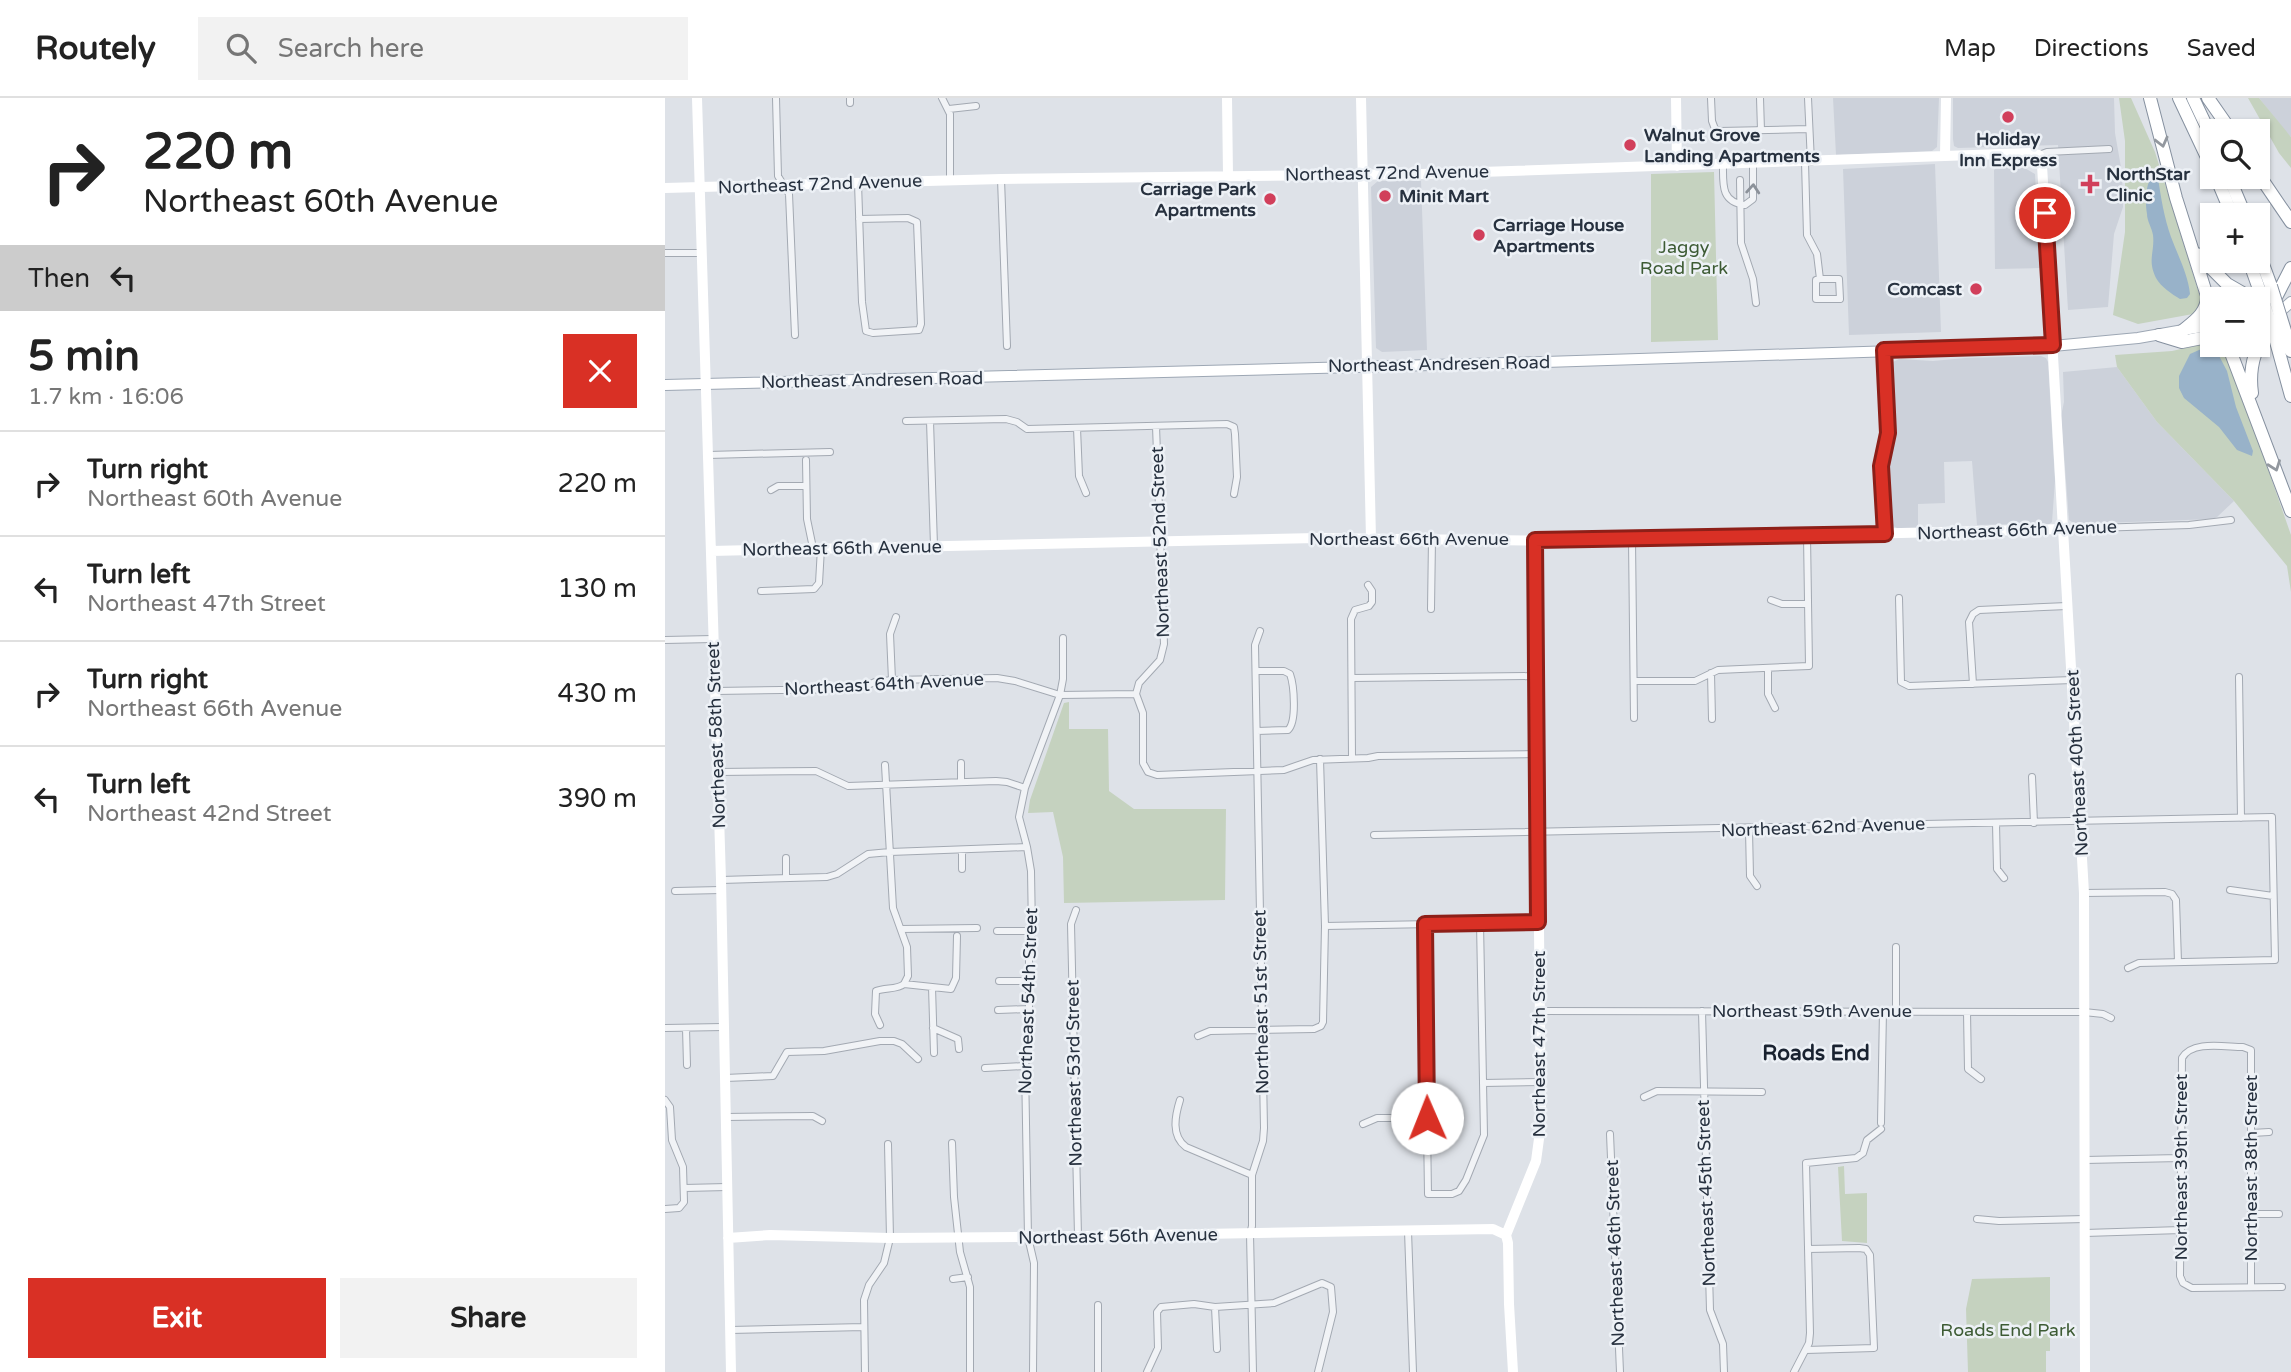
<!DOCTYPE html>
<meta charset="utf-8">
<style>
body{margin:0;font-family:"Varela Round",sans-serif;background:#f2f2f2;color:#222;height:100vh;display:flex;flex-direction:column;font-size:26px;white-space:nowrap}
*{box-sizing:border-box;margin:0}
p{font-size:23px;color:#767676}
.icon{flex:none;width:38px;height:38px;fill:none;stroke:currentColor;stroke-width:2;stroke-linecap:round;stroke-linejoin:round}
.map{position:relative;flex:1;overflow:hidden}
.drawer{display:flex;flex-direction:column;background:#fff;width:665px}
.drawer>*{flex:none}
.banner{background:#fff;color:#222;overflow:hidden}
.buttons{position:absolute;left:1535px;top:21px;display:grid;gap:14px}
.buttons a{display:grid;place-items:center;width:70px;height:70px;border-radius:0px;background:#fff;box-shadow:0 2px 5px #0004;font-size:35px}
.pin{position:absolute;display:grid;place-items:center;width:60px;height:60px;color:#fff;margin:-30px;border:4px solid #fff;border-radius:50%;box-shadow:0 2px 7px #0007}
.me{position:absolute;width:77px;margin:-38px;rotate:359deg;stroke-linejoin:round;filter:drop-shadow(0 0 5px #0008)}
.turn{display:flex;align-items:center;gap:24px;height:147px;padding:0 28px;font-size:32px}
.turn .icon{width:91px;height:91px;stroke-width:2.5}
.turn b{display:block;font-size:49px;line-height:60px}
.then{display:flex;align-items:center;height:66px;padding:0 28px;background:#0003;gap:14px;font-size:26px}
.round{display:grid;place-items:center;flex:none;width:74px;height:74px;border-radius:0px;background:#f2f2f2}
.headline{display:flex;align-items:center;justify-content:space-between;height:119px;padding:0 28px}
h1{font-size:42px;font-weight:700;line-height:52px}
.button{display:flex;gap:14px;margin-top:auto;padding:14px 28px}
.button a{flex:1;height:80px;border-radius:0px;background:#d93025;color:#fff;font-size:28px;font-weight:700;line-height:80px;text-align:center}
.button a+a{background:#f2f2f2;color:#222}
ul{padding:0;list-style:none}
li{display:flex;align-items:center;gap:21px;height:105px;padding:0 28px;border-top:2px solid #e0e0e0}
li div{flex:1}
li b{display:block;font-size:26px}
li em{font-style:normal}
header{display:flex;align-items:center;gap:42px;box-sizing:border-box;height:98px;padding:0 35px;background:#fff;border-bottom:2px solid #e0e0e0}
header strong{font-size:33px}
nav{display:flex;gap:38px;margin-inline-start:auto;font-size:24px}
.search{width:490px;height:63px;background:#f2f2f2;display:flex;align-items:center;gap:18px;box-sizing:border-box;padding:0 24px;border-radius:0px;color:#767676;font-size:26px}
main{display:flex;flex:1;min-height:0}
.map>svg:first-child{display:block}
.built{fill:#ccd1da}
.green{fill:#c5d2bf}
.water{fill:#98b2c9}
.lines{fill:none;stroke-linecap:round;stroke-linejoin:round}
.street-casing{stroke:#a3a9b2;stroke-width:8}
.primary-casing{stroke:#9da7b4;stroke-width:12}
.highway-casing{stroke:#85909f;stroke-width:14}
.street{stroke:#f1f3f6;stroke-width:6}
.secondary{stroke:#fff;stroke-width:10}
.primary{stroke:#fff;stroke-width:10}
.highway{stroke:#fff;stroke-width:12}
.highway-bridge-casing{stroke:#85909f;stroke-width:14;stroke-linecap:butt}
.highway-bridge{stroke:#fff;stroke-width:12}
.oneway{stroke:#93989f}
.oneway2{stroke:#8c929a}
.route-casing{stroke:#8d1f18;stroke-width:18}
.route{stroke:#d93025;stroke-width:12}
.poi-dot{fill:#d13f5b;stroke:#edf1f6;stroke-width:2.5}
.labels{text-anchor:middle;stroke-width:5;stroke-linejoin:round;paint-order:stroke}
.poi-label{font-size:18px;font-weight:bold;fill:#27313f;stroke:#edf1f6;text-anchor:start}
.street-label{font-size:18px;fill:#27313f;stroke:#edf1f6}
.park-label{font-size:18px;fill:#3d5b34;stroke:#edf1f6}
.quarter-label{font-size:21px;font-weight:bold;fill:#192230;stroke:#edf1f6}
</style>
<header>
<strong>Routely</strong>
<div class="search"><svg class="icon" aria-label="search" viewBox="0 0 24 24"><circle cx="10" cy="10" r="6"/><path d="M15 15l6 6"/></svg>Search here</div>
<nav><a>Map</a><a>Directions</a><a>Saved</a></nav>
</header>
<main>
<section class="drawer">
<div class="banner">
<div class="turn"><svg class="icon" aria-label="right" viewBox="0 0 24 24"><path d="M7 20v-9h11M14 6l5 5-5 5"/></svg><div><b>220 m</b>Northeast 60th Avenue</div></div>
<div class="then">Then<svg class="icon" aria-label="left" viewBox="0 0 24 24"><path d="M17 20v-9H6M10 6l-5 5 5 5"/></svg></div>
</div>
<div class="headline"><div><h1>5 min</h1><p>1.7 km · 16:06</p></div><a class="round" style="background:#d93025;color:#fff"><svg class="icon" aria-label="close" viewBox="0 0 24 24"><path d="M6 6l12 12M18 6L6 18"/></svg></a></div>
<ul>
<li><svg class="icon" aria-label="right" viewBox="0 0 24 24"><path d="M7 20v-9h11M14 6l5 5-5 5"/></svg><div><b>Turn right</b><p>Northeast 60th Avenue</p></div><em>220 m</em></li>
<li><svg class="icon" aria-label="left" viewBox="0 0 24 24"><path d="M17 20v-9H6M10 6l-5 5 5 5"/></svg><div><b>Turn left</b><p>Northeast 47th Street</p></div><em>130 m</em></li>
<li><svg class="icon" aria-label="right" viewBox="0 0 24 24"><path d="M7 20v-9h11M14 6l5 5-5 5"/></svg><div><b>Turn right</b><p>Northeast 66th Avenue</p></div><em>430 m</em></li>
<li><svg class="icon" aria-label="left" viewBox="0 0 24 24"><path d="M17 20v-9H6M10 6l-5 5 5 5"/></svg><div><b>Turn left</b><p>Northeast 42nd Street</p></div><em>390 m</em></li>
</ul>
<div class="button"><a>Exit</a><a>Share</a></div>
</section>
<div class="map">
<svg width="1626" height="1274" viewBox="0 0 1626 1274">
<rect width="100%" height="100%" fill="#dee2e8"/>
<path class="built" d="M1168,0H1274L1272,49L1267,53L1171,57Z
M1288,0H1449L1450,35L1457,75L1458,109L1449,136L1443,209L1403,212L1393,47L1293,50L1289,48L1288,41Z
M1594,0H1626V39L1621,34Z
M1270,66L1276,234L1184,237L1178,71Z
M1353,66L1370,76L1375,170L1330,171L1329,72L1334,67Z
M713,83H756L762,252L717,254L711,250L706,89Z
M1376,258L1381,260L1383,264L1390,383L1387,424L1383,427L1365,429L1356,426L1312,427L1307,363L1279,364L1280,405L1253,406V430L1234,431L1228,428L1225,423L1221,367L1229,331L1225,271L1228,264L1234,261L1268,263L1300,260Z
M1452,269L1492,324L1569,403L1552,419L1548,421L1410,426L1404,422L1396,318L1399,304L1398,274Z"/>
<path class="green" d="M1454,0H1466L1490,54L1537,205L1528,216L1473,226L1448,217L1460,134V43Z
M1583,0H1594L1626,39V70L1614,55Z
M1049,74L1053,242L986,244V76Z
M1543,245L1555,248L1565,262L1626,437V494L1622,468L1569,403L1492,324L1452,269L1450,257L1507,253Z
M404,604V631H443L444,693L469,711H561L560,802L399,805L398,759L388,714L363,715L365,702L399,605Z
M1179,1068L1180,1096L1202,1095V1145L1177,1143L1173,1069Z
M1385,1179V1253H1381V1274H1303L1301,1211L1307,1181Z"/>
<path class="water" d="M1490,75L1493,80C1496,100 1499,119 1506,139C1513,158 1523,176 1525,196L1522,200L1515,201C1507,196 1496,189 1491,180C1482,162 1490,154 1488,137C1487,130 1482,123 1482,116C1480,104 1480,83 1490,75Z
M1543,248L1551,252L1562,273L1571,309L1588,353L1587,358L1572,352L1554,329L1519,300L1514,290V278L1525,256Z"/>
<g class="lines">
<g class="street-casing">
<path id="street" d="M111,0L113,78L124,96L130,237
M185,0V5
M277,0L285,16V82
M1046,0L1047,23L1050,31L1055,33L1144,31
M1095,0L1096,32
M1143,0L1146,64
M284,11L311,8
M1374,57L1382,54L1444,51
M1140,64L1142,137L1152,156L1155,181H1174L1175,201H1151V182L1155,181
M1058,67C1058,87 1056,104 1080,107L1088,101V66
M336,81L342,248
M1075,82L1076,145L1088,181L1091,205
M193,85L197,204L201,233L208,235L254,232L256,226L252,124L243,120L194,121
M0,155H36
M241,323L341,321L352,324L362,331L562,326L569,329L570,336L572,379L569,396
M265,323L269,448
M491,328L499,546L495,562L474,585L471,596L478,615V665L483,674L492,677L619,672L648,662L703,660L713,658L872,656
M412,330L414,378L421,395
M43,357L165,354
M141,362L142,421L148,450
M106,392L113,388H141
M1399,431L1524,427L1566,422
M967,442L969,620
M96,493L149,491L154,485L156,450
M1234,500L1236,584L1244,588L1407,582
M1106,502L1117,506H1143
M766,511L767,441
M0,542L48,541
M1103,570V596L1110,610
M591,573H619L625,576C629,587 632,624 623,632L592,633
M1046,575L1047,621
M1574,579L1576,720
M687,580L871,578
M227,582L225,536L231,519
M969,583H1030L1053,572L1144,568L1142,438
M1308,586L1304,524L1308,516L1314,512L1402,508
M50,593L193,591L210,584L227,582L332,580L350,583L395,597L471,596
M687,660L686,521L690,512L704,508L707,504V493L703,487
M296,665V684
M220,667L228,810L242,849L243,878L239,886
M53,674L151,673L183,688L331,683L342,684L360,690
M1367,679L1369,725
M1331,725L1332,771L1339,780
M1084,732L1085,778L1092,788
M709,737C1008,733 1307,725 1607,719L1610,862L1474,865L1463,870
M297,752V771
M121,760V779
M56,782L162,779L172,776L203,756L225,754L362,749
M1565,792L1608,798
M10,793L56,792
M1419,795L1500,794L1507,796L1511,802L1513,864
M411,812L406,826L413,1138
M759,826L763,1096H787L794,1093L801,1082L819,1037L815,825
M660,828L873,824
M236,831L312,830
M332,833H367
M1231,849V913
M334,883H364
M239,886L286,891L291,880L292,838
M267,889L269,955
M333,912L364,911
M875,913L1419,914L1438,916L1446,920
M1037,913L1045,1212L1058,1246L1059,1274
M1302,914L1303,971L1316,981
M215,927L210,916L211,893C220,889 232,892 239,886
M0,930L58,929
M21,930L22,967
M268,930L293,941L294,951
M533,938L545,933L649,931L656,928L658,924L660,828L655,661
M320,970L360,968
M60,980L108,978L122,954L159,953L215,943H229L237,946L253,961
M818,985L875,984
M979,999L992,993L1097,994
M0,1002L5,1009L7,1042L18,1069L19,1104L14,1110L0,1111
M515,1002C510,1018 506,1038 521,1049L587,1077
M60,1019L148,1018L157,1023
M1216,1025L1218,912
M698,1026L712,1020H762
M1587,1035L1604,1034
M945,1036L955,1274
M287,1045L289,1099L295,1154L305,1189V1274
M1420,1062L1515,1060
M19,1090L62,1089
M1587,1116H1614
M1312,1121L1334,1123L1420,1121
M743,1133L748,1274
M1420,1135L1516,1132
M288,1181L303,1179
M1586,1189V952L1578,949C1560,949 1527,942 1517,960L1515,1178L1518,1185L1527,1190L1617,1189
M550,1209L552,1251
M65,1232L199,1229
M1141,1252L1209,1250L1205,1157L1201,1151L1194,1150L1143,1151
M200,1274L199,1202L204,1187L219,1165L225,1140L223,1046
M368,1274L369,1165L363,1139L360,968L364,943V853L367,833L366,773L362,749L354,719L360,690L395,597L398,581V540
M433,1274V1207
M482,1274L493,1250L492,1214L496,1209L529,1206L550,1209L609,1205L657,1185L666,1189L668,1214L653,1274
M588,1274L585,1136L587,1128V1077L598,1043L599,1030L590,547L595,533
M1129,1274L1144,1245L1145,1235L1141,1065L1191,1060L1198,1055L1202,1042L1216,1031"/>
</g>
<g class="primary-casing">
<path id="primary" d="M1592,217L1618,211L1626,204
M0,287L880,264L1388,248L1473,240L1547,227"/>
</g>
<g class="highway-casing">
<path id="highway" d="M1485,0L1511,100L1542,198C1542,216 1528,224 1516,234
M1514,0L1547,70
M1528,0L1547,40
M1543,0L1566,33
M1592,74L1626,124
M1551,79L1567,117
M1564,79L1580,117
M1592,150L1606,188
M1532,156L1562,186L1588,201
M1584,163L1594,191
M1607,207L1626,170
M1621,236L1626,253
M1494,237L1517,244L1547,238
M1610,240L1626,298
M1563,247L1626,413
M1587,295C1583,266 1592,244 1610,221"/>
</g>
<use href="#street" class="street"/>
<path class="secondary" d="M32,0L56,782L66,1274
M562,0L563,77
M696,0L706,441
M1011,0L1012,68
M1280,58L1281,0
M0,90L336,81L756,76L1280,58L1364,55L1374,57L1377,67L1419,795L1420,1274
M1219,252L1223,335L1216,368L1220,436
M46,453L652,440L901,443L1399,431
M63,1140L105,1137L225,1140L363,1139L828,1131L841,1137
M848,1274L844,1206L843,1145L841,1137L871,1063L876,1026L870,442"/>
<use href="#primary" class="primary"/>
<use href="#highway" class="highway"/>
<g class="highway-bridge-casing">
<path id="highway-bridge" d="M1606,188L1621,236
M1594,191L1610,240"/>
</g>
<use href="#highway-bridge" class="highway-bridge"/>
</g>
<defs><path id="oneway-chevron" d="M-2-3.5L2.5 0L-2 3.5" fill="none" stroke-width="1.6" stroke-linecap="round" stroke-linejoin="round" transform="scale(1.75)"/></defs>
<g class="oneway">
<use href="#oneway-chevron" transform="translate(1497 44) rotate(76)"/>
<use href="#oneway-chevron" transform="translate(1610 368) rotate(70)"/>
</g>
<use class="oneway2" href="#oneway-chevron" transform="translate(1088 91) rotate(-86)"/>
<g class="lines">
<g class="route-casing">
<path id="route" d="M762,1020L760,826L873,824L870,442L1220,436L1216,368L1223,335L1219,252L1388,247L1380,115"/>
</g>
<use href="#route" class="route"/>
</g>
<g class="poi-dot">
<circle cx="1343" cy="19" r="7"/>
<circle cx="965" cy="47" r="7"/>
<path d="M1421.5 75.5h7v7h7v7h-7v7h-7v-7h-7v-7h7z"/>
<circle cx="720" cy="98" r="7"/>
<circle cx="605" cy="101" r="7"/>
<circle cx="814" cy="137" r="7"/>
<circle cx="1311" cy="191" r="7"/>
</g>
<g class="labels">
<g class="poi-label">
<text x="979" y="43">Walnut Grove<tspan x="979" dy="21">Landing Apartments</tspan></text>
<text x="1343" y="47" text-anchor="middle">Holiday<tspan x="1343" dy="21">Inn Express</tspan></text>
<text x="1441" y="82">NorthStar<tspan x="1441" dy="21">Clinic</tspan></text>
<text x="591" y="97" text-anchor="end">Carriage Park<tspan x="591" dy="21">Apartments</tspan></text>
<text x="734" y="104">Minit Mart</text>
<text x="828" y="133">Carriage House<tspan x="828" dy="21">Apartments</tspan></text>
<text x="1297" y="197" text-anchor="end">Comcast</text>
</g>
<g class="street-label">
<text transform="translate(722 75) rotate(-1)" y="6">Northeast 72nd Avenue</text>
<text transform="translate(155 86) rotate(-2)" y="6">Northeast 72nd Avenue</text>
<text transform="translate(774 266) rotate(-1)" y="6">Northeast Andresen Road</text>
<text transform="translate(207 282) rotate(-1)" y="6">Northeast Andresen Road</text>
<text transform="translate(1352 432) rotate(-2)" y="6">Northeast 66th Avenue</text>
<text x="744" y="447">Northeast 66th Avenue</text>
<text transform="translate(495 444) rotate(-92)" y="6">Northeast 52nd Street</text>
<text transform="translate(177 450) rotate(-1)" y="6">Northeast 66th Avenue</text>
<text transform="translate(219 586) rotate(-3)" y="6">Northeast 64th Avenue</text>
<text transform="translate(51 637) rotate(-92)" y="6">Northeast 58th Street</text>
<text transform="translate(1412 665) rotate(-93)" y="6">Northeast 40th Street</text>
<text transform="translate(1158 729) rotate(-2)" y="6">Northeast 62nd Avenue</text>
<text transform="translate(363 903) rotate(-88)" y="6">Northeast 54th Street</text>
<text transform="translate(596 904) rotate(-91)" y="6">Northeast 51st Street</text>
<text x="1147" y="919">Northeast 59th Avenue</text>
<text transform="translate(874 946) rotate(-90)" y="6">Northeast 47th Street</text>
<text transform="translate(409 975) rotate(-91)" y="6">Northeast 53rd Street</text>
<text transform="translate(1516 1069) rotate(-90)" y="6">Northeast 39th Street</text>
<text transform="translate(1586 1070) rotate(-90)" y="6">Northeast 38th Street</text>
<text transform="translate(1041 1095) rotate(-92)" y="6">Northeast 45th Street</text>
<text transform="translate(453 1138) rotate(-1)" y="6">Northeast 56th Avenue</text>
<text transform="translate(950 1155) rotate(-92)" y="6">Northeast 46th Street</text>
</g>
<g class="park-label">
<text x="1019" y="155">Jaggy<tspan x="1019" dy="21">Road Park</tspan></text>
<text x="1343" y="1238">Roads End Park</text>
</g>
<g class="quarter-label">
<text x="1151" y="962">Roads End</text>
</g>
</g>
</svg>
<div class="buttons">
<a><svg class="icon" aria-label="search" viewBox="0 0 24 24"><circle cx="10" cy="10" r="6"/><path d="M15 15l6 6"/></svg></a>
<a>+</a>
<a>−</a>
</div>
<div class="pin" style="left:1380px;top:115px;background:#d93025"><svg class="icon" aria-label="arrive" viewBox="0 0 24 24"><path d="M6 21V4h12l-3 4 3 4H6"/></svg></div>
<svg class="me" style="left:762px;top:1020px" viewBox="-20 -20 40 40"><circle r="19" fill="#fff"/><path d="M0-13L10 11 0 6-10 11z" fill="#d93025"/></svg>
</div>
</main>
